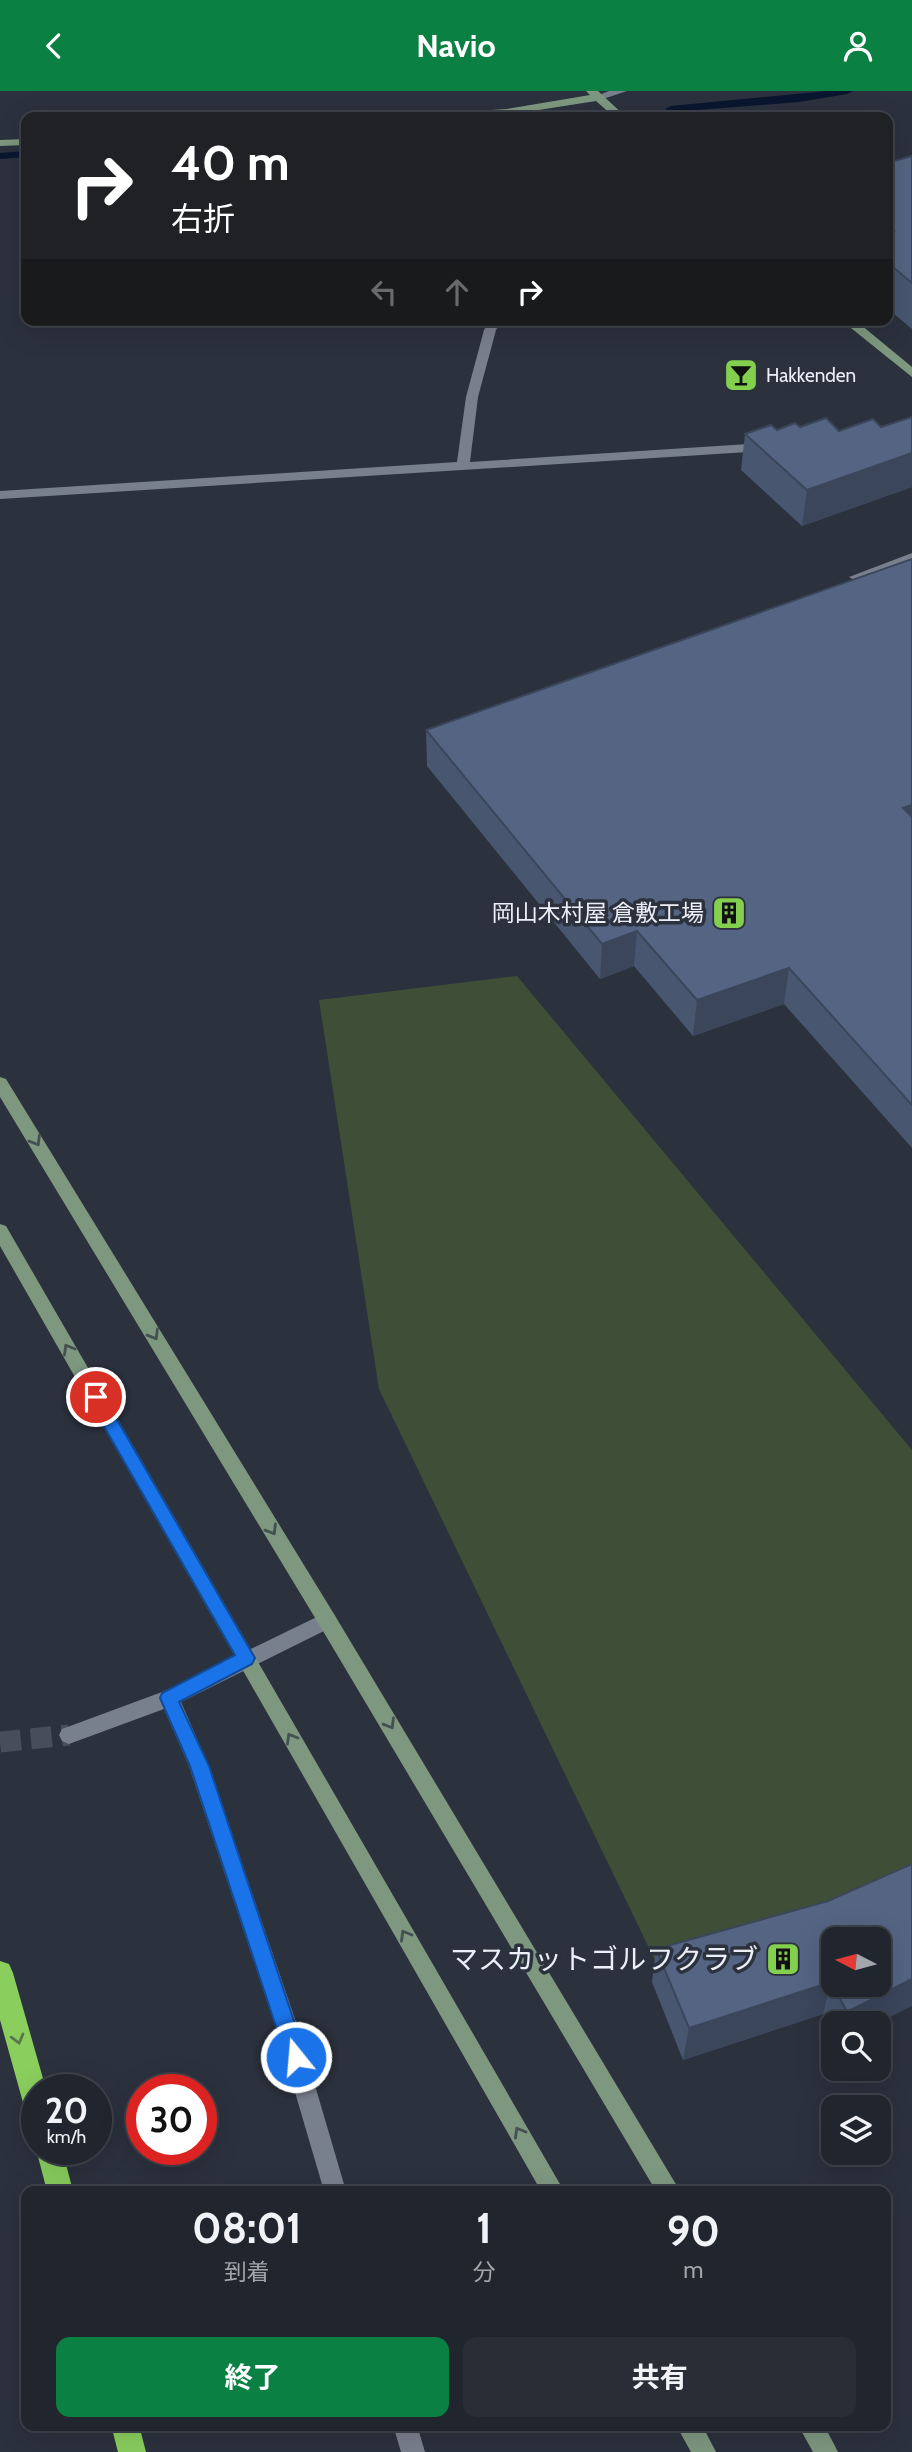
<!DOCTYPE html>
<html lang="ja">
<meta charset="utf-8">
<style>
body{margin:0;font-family:Cabin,"Noto Sans JP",sans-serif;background:#282d36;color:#f1f3f6;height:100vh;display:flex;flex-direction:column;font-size:26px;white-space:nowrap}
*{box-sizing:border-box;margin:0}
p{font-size:23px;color:#a2a5aa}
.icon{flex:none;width:38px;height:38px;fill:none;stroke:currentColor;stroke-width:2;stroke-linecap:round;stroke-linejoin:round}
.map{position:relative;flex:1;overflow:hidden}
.side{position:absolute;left:21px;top:2095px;width:870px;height:245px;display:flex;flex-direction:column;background:#20252e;border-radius:14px;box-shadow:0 7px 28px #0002,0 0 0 2px #3d424a}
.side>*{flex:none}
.top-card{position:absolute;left:21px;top:21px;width:872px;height:214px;border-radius:14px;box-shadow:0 7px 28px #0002,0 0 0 2px #3d424a;background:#202124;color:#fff;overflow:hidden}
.needle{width:46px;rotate:276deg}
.buttons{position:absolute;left:821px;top:1836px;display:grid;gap:14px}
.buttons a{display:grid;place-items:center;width:70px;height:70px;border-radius:14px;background:#20252e;box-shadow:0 7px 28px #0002,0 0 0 2px #3d424a;font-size:35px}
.speed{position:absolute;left:21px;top:1983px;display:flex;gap:14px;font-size:35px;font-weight:700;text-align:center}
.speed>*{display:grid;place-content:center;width:91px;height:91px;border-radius:50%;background:#20252e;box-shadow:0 7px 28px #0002,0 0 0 2px #3d424a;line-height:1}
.speed small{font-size:18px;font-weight:400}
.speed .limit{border:10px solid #d22;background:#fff;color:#111}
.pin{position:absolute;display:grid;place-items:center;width:60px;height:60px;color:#fff;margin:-30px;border:4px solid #fff;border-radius:50%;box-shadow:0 2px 7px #0007}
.me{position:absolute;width:77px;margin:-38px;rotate:343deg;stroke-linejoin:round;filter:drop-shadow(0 0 5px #0008)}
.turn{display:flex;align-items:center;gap:24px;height:147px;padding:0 35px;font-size:32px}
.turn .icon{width:91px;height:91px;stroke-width:2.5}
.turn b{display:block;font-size:49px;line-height:60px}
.lanes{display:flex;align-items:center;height:66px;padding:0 35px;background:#0003;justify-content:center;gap:35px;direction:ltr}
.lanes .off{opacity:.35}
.eta{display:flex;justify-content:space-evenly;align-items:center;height:119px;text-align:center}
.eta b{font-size:42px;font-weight:700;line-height:49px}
.primary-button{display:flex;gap:14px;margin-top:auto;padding:14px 35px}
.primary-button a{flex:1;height:80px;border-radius:14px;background:#0b8043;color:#fff;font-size:28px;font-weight:700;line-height:80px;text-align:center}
.primary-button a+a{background:#282d36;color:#f1f3f6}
header{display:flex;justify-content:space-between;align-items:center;height:91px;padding:0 35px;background:#0b8043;color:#fff;font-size:32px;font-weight:700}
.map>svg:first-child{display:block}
.green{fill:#3f4f37}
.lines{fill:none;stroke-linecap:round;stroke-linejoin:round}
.stream{fill:#0a162f;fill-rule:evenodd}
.street-tunnel{stroke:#484e59;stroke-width:21;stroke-dasharray:21 10;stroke-linecap:butt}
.lane{fill:#79808d;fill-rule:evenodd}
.street{fill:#79808d;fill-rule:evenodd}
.secondary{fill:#7e977f;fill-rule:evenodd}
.highway{fill:#8ace5e;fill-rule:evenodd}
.wall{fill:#485670}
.shaded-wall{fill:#3b465b}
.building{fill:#546482;stroke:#3b465b;stroke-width:2;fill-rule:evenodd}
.oneway{stroke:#445051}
.oneway2{stroke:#56784c}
.route{fill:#1a73e8;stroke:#114b97;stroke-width:2}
.labels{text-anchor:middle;stroke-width:7;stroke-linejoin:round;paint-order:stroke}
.far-poi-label{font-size:19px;fill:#ebeff7;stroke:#2b313d;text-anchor:start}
.poi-label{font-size:23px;fill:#ebeff7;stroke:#2b313d;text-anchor:end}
.near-poi-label{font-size:28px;fill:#ebeff7;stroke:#2b313d;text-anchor:end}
</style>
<header><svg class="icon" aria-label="back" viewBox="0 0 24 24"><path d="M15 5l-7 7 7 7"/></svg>Navio<svg class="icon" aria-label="person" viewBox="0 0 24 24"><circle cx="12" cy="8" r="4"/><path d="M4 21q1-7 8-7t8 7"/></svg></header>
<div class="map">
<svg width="912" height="2361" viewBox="0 0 912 2361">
<rect width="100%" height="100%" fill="#2b313d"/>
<path class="green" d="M517,885L912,1359V1803L664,1888L379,1298L319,909Z"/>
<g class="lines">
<path class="stream" d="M827,0H853L847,3L799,11L671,21L665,18L671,15Z
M26,60V66L0,68V62Z"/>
<path class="street-tunnel" d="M0,1651L69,1644"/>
<path class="lane" d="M609,0H627L600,9L594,6Z
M912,462V471L856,490L849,486Z"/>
<path class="street" d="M490,229H502L496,239L478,306L470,371L765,352L772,356L765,360L0,408V400L457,371L466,306L484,239Z
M327,1521L334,1523L337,1529L334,1535L181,1611L209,1675L299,1940L346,2100H324L277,1940L189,1675L164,1618L69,1653L62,1650L59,1644L62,1638L162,1601Z
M393,2334H417L425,2361H401Z"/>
<path class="secondary" d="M586,0H598L626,26H614L596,10L507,24L423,26L429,23L507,18L590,4Z
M26,48V54L0,55V49Z
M841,229H855L912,276V286Z
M0,986L6,988L334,1523L680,2100H656L320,1535L0,1006Z
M0,1133L6,1135L564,2100H541L0,1155Z
M676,2334H702L716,2361H691Z
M798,2334H824L838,2361H813Z"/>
<path class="highway" d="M0,1870L9,1873L13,1882L46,1998H37V2028L28,2024L24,2015L0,1929Z
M37,2055V2058H62L73,2100H47L36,2058Z
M111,2334H139L146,2361H118Z"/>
</g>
<path class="wall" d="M912,65V238L887,217V72Z
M912,326V396L802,435L741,379L745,343L800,336L839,340L881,336Z
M912,468V1057L784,913L693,945L634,875L600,888L427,675L426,639Z
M828,1810L878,1932H833V1943L823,1923L683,1969L652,1891L656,1858Z"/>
<path class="shaded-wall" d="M912,362V396L802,435L807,399Z
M912,714V748L903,717Z
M637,840L634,875L600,888L602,853Z
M789,877L784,913L693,945L697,909Z
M912,1888V1915L878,1932H844L847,1921Z
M831,1891L823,1923L683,1969L689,1937Z"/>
<path class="building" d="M912,65V192L887,171V142L894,140L887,134V72Z
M912,326V362L807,399L745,343L771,334L777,339L795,332L800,336L826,327L839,340L873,328L881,336Z
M912,468V714L903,717L912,726V1014L789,877L697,909L637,840L602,853L426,639Z
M912,1773V1888L847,1921L831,1891L689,1937L656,1858L828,1810ZM833,1848H878V1894H833Z"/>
<defs><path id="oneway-chevron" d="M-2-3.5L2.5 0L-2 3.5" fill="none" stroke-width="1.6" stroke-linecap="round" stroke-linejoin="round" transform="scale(1.75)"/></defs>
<g class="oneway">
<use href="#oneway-chevron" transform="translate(36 1050) rotate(59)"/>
<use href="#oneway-chevron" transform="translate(154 1244) rotate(59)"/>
<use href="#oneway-chevron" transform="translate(68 1258) rotate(-120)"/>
<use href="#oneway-chevron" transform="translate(272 1439) rotate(59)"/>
<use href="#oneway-chevron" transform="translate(390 1633) rotate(59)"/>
<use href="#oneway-chevron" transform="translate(291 1647) rotate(-120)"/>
<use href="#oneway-chevron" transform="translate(405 1844) rotate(-120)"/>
<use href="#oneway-chevron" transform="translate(519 2041) rotate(-120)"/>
</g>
<use class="oneway2" href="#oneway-chevron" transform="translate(18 1948) rotate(75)"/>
<path class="route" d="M96,1300L101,1301L255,1567L252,1573L179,1611L209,1675L306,1966L303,1973L296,1976L289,1973L286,1966L190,1675L160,1607L162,1602L235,1564L90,1311L87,1306L90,1301Z"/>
<defs>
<g id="bar-square" transform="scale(1.75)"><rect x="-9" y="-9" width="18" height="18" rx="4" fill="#83d04e" stroke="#2b313d"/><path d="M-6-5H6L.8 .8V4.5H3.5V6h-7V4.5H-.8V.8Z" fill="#111"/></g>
<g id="building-square" transform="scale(1.75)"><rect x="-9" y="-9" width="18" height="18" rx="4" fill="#83d04e" stroke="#2b313d"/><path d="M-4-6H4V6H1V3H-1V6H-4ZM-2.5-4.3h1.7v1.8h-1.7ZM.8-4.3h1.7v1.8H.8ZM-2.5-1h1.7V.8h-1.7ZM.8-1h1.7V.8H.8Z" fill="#111"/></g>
</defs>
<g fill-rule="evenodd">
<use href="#bar-square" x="741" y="284"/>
<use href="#building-square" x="729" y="822"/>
<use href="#building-square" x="783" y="1868"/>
</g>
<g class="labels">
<g class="far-poi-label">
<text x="766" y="291">Hakkenden</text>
</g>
<g class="poi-label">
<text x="704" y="830">岡山木村屋 倉敷工場</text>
</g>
<g class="near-poi-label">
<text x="758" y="1878">マスカットゴルフクラブ</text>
</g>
</g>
</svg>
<div class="buttons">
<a><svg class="needle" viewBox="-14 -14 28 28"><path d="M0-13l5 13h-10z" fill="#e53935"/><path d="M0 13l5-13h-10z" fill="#a2a5aa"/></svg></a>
<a><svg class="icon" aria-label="search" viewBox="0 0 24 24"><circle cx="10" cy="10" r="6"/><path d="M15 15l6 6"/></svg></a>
<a><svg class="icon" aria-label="layers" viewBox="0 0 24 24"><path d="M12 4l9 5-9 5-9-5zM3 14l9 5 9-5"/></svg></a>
</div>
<div class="speed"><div>20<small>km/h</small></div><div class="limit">30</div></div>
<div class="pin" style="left:96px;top:1306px;background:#d93025"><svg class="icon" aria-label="arrive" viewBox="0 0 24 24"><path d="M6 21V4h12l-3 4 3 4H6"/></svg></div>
<svg class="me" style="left:296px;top:1966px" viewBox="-20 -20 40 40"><circle r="17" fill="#1a73e8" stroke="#fff" stroke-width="3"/><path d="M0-11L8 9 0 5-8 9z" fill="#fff"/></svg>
<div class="top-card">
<div class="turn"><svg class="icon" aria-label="right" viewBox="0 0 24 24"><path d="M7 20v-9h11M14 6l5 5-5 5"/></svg><div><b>40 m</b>右折</div></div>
<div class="lanes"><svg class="icon off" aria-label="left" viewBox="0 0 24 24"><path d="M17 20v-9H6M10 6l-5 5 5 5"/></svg><svg class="icon off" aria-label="ahead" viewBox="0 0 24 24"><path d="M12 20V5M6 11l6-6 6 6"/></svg><svg class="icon" aria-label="right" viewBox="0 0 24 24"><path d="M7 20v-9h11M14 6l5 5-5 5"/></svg></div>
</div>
<section class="side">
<div class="eta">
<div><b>08:01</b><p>到着</p></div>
<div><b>1</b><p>分</p></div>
<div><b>90</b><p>m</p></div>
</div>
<div class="primary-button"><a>終了</a><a>共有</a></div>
</section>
</div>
